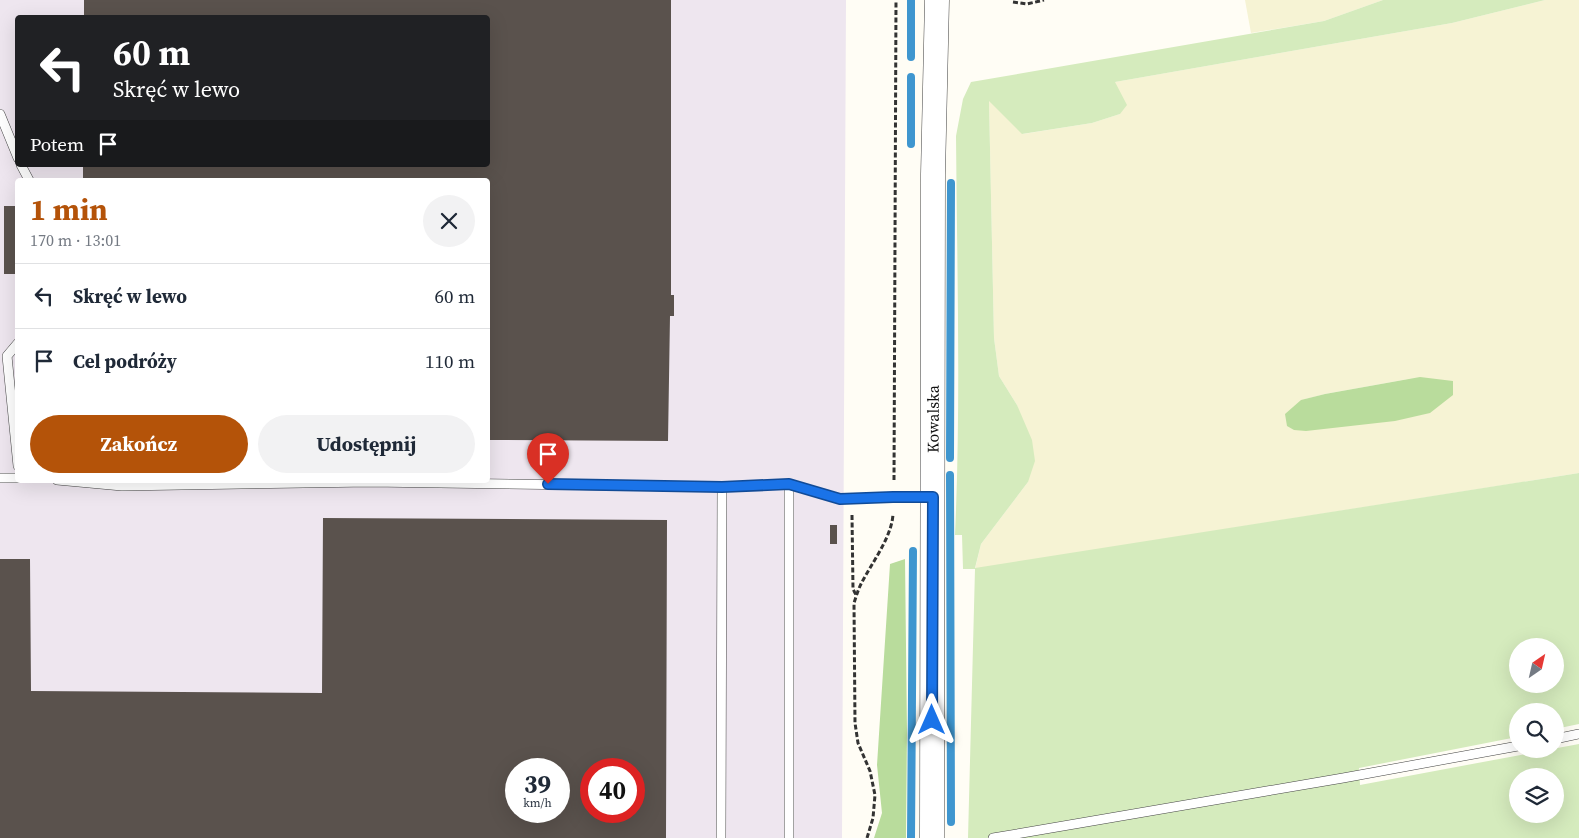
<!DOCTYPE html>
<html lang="pl">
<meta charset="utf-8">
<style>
body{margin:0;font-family:"Source Serif 4",serif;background:#f2f2f3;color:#1f2937;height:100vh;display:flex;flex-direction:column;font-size:19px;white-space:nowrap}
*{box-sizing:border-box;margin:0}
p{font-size:16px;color:#747a83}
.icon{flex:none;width:28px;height:28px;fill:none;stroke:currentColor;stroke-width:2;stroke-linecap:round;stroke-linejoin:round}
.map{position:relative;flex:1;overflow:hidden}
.panel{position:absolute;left:15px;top:178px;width:475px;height:305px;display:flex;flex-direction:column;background:#fff;border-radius:5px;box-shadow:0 5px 20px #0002}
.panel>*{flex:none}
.guide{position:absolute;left:15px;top:15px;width:475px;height:152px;border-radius:5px;box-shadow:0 5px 20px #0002;background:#202124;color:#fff;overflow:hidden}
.needle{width:32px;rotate:34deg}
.tools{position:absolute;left:1509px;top:638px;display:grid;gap:10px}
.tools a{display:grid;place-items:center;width:55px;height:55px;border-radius:50%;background:#fff;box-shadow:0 5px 20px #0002;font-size:25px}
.speed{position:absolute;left:505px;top:758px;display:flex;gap:10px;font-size:25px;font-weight:700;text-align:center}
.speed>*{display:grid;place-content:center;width:65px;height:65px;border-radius:50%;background:#fff;box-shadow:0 5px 20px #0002;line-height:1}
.speed small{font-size:12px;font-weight:400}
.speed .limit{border:8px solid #d22;background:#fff;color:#111}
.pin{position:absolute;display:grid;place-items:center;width:42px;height:42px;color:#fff;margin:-51px -21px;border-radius:50% 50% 50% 0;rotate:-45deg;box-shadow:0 0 5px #0007}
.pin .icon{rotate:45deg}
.me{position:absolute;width:55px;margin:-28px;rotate:0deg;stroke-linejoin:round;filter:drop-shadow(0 0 4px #0008)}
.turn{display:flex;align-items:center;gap:18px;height:105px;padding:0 15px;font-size:22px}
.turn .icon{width:65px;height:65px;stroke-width:2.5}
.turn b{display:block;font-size:35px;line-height:42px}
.then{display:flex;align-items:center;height:48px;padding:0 15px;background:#0003;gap:10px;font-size:19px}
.round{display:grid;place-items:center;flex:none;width:52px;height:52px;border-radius:26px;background:#f2f2f3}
.headline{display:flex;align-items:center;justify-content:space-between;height:85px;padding:0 15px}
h1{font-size:30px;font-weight:700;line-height:38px;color:#b45309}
.button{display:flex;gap:10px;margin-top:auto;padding:10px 15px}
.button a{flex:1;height:58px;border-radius:30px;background:#b45309;color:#fff;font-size:20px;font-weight:700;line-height:58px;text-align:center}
.button a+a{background:#f2f2f3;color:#1f2937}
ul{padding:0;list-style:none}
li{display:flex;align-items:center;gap:15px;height:65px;padding:0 15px;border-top:1px solid #e0e1e3}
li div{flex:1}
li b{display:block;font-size:19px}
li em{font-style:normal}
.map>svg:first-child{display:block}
.industrial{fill:#eee6ef;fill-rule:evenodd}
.farmland{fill:#f6f3d4;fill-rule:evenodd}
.green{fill:#d5ebbd;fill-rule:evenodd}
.forest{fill:#b9dc9c}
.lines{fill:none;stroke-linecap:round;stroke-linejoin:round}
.stream{stroke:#3f96cf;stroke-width:8}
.building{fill:#5a524d;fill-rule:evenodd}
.service-casing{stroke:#444;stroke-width:10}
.tertiary-casing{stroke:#444;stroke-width:25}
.path{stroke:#333;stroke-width:3;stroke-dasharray:5 2.5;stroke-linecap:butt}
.service{stroke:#fff;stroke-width:9}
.tertiary{stroke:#fff;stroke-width:24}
.route-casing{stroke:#114b97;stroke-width:12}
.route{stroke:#1a73e8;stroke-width:9}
.labels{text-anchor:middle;stroke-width:5;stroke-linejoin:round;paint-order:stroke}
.street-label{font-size:16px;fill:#111;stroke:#fff}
</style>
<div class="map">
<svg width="1579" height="838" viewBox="0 0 1579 838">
<rect width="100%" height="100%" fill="#fffdf5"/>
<path class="industrial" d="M0,0H846L842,838H0ZM18,18H488V165H18ZM18,180H488V480H18ZM516,769H559V811H516ZM591,769H634V811H591Z"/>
<path class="farmland" d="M1245,0H1383L1324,21L1251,33Z
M1545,0H1579V473L975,569L981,544L1028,482L1017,405L999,376L994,338L989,100L1023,134L1092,123L1120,114L1115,82L1452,23ZM1420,377L1302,400L1325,394Z"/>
<path class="green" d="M1383,0H1545L1452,23L1115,82L1127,105L1120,114L1092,123L1022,134L989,101L994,338L999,376L1017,405L1032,440L1035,461L1028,482L981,544L975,568L1579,473V724L1555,729V711H1518L1517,737L1359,768L1360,785L1579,744V838H968L975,569H963L962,535H955C961,402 957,269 956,136L963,99L971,82L1324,21ZM1518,646H1555V684H1518ZM1518,776H1555V814H1518Z"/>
<path class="forest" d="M1420,377L1453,381V395L1430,413L1395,421L1306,431L1294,430L1287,426L1285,414L1301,400L1325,394Z
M905,559L907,732L906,838H874L882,813L877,765L890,564Z"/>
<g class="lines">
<path class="stream" d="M911,57V0
M911,77V144
M950,458L951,183
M950,475L951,822
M911,838L913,551"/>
</g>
<path class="building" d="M84,0H671V295H674V316H670L668,441L488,440V180H83V165H488V18H84Z
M4,206H18V274H4Z
M323,518L667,520L666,838H0V559H30L31,691L322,693ZM516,769H559V811H516ZM591,769H634V811H591Z
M830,525H837V544H830Z"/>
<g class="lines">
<g class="service-casing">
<path id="service" d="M0,114L18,158
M21,165L29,180
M18,343L7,356L18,466
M0,478H18
M57,480L122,486L370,482L722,487L789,484L840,499L893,497H932
M1555,739L1579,734
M721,838L722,487
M789,838V484
M993,838L1343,778L1518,746"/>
</g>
<g class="tertiary-casing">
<g id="tertiary">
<path id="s1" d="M932,838L933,174L937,0"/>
</g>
</g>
<path class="path" d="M1013,2L1027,4L1044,0
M894,480L896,0
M852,515L853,589L856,595
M867,838L873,818L875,795L870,771L858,743L855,723L854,603C856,597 858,590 861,584C871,564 892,537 893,514"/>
<use href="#service" class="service"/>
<use href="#tertiary" class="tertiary"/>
</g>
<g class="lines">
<g class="route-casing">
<path id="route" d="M548,484L722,487L789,484L840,499L893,497H933L932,720"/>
</g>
<use href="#route" class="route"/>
</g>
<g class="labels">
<g class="street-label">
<text dy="6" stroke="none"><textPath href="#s1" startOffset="419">Kowalska</textPath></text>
</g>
</g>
</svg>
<div class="tools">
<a><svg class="needle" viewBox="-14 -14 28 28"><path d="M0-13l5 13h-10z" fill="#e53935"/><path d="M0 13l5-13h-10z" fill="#747a83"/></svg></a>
<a><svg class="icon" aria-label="search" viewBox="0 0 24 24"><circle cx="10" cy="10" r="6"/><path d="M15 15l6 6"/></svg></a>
<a><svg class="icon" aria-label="layers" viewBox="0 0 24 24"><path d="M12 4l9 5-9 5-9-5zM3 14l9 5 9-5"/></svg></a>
</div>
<div class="speed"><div>39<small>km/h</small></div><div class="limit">40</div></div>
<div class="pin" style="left:548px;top:484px;background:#d93025"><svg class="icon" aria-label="arrive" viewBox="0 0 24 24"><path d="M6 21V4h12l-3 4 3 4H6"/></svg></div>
<svg class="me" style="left:932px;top:720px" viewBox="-20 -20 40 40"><path d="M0-17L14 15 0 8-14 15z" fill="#1a73e8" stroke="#fff" stroke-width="4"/></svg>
<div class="guide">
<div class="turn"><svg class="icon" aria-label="left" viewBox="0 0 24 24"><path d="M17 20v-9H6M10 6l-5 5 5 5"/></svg><div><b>60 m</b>Skręć w lewo</div></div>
<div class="then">Potem<svg class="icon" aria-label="arrive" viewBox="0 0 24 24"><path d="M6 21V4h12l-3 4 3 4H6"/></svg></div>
</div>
<section class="panel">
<div class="headline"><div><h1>1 min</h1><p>170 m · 13:01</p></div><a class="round"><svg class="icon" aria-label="close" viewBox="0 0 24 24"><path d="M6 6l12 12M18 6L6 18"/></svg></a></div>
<ul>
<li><svg class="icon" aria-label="left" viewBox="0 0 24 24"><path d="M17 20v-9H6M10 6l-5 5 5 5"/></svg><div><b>Skręć w lewo</b></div><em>60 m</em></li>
<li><svg class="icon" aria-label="arrive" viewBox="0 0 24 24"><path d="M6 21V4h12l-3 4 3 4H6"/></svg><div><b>Cel podróży</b></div><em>110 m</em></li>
</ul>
<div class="button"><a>Zakończ</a><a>Udostępnij</a></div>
</section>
</div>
